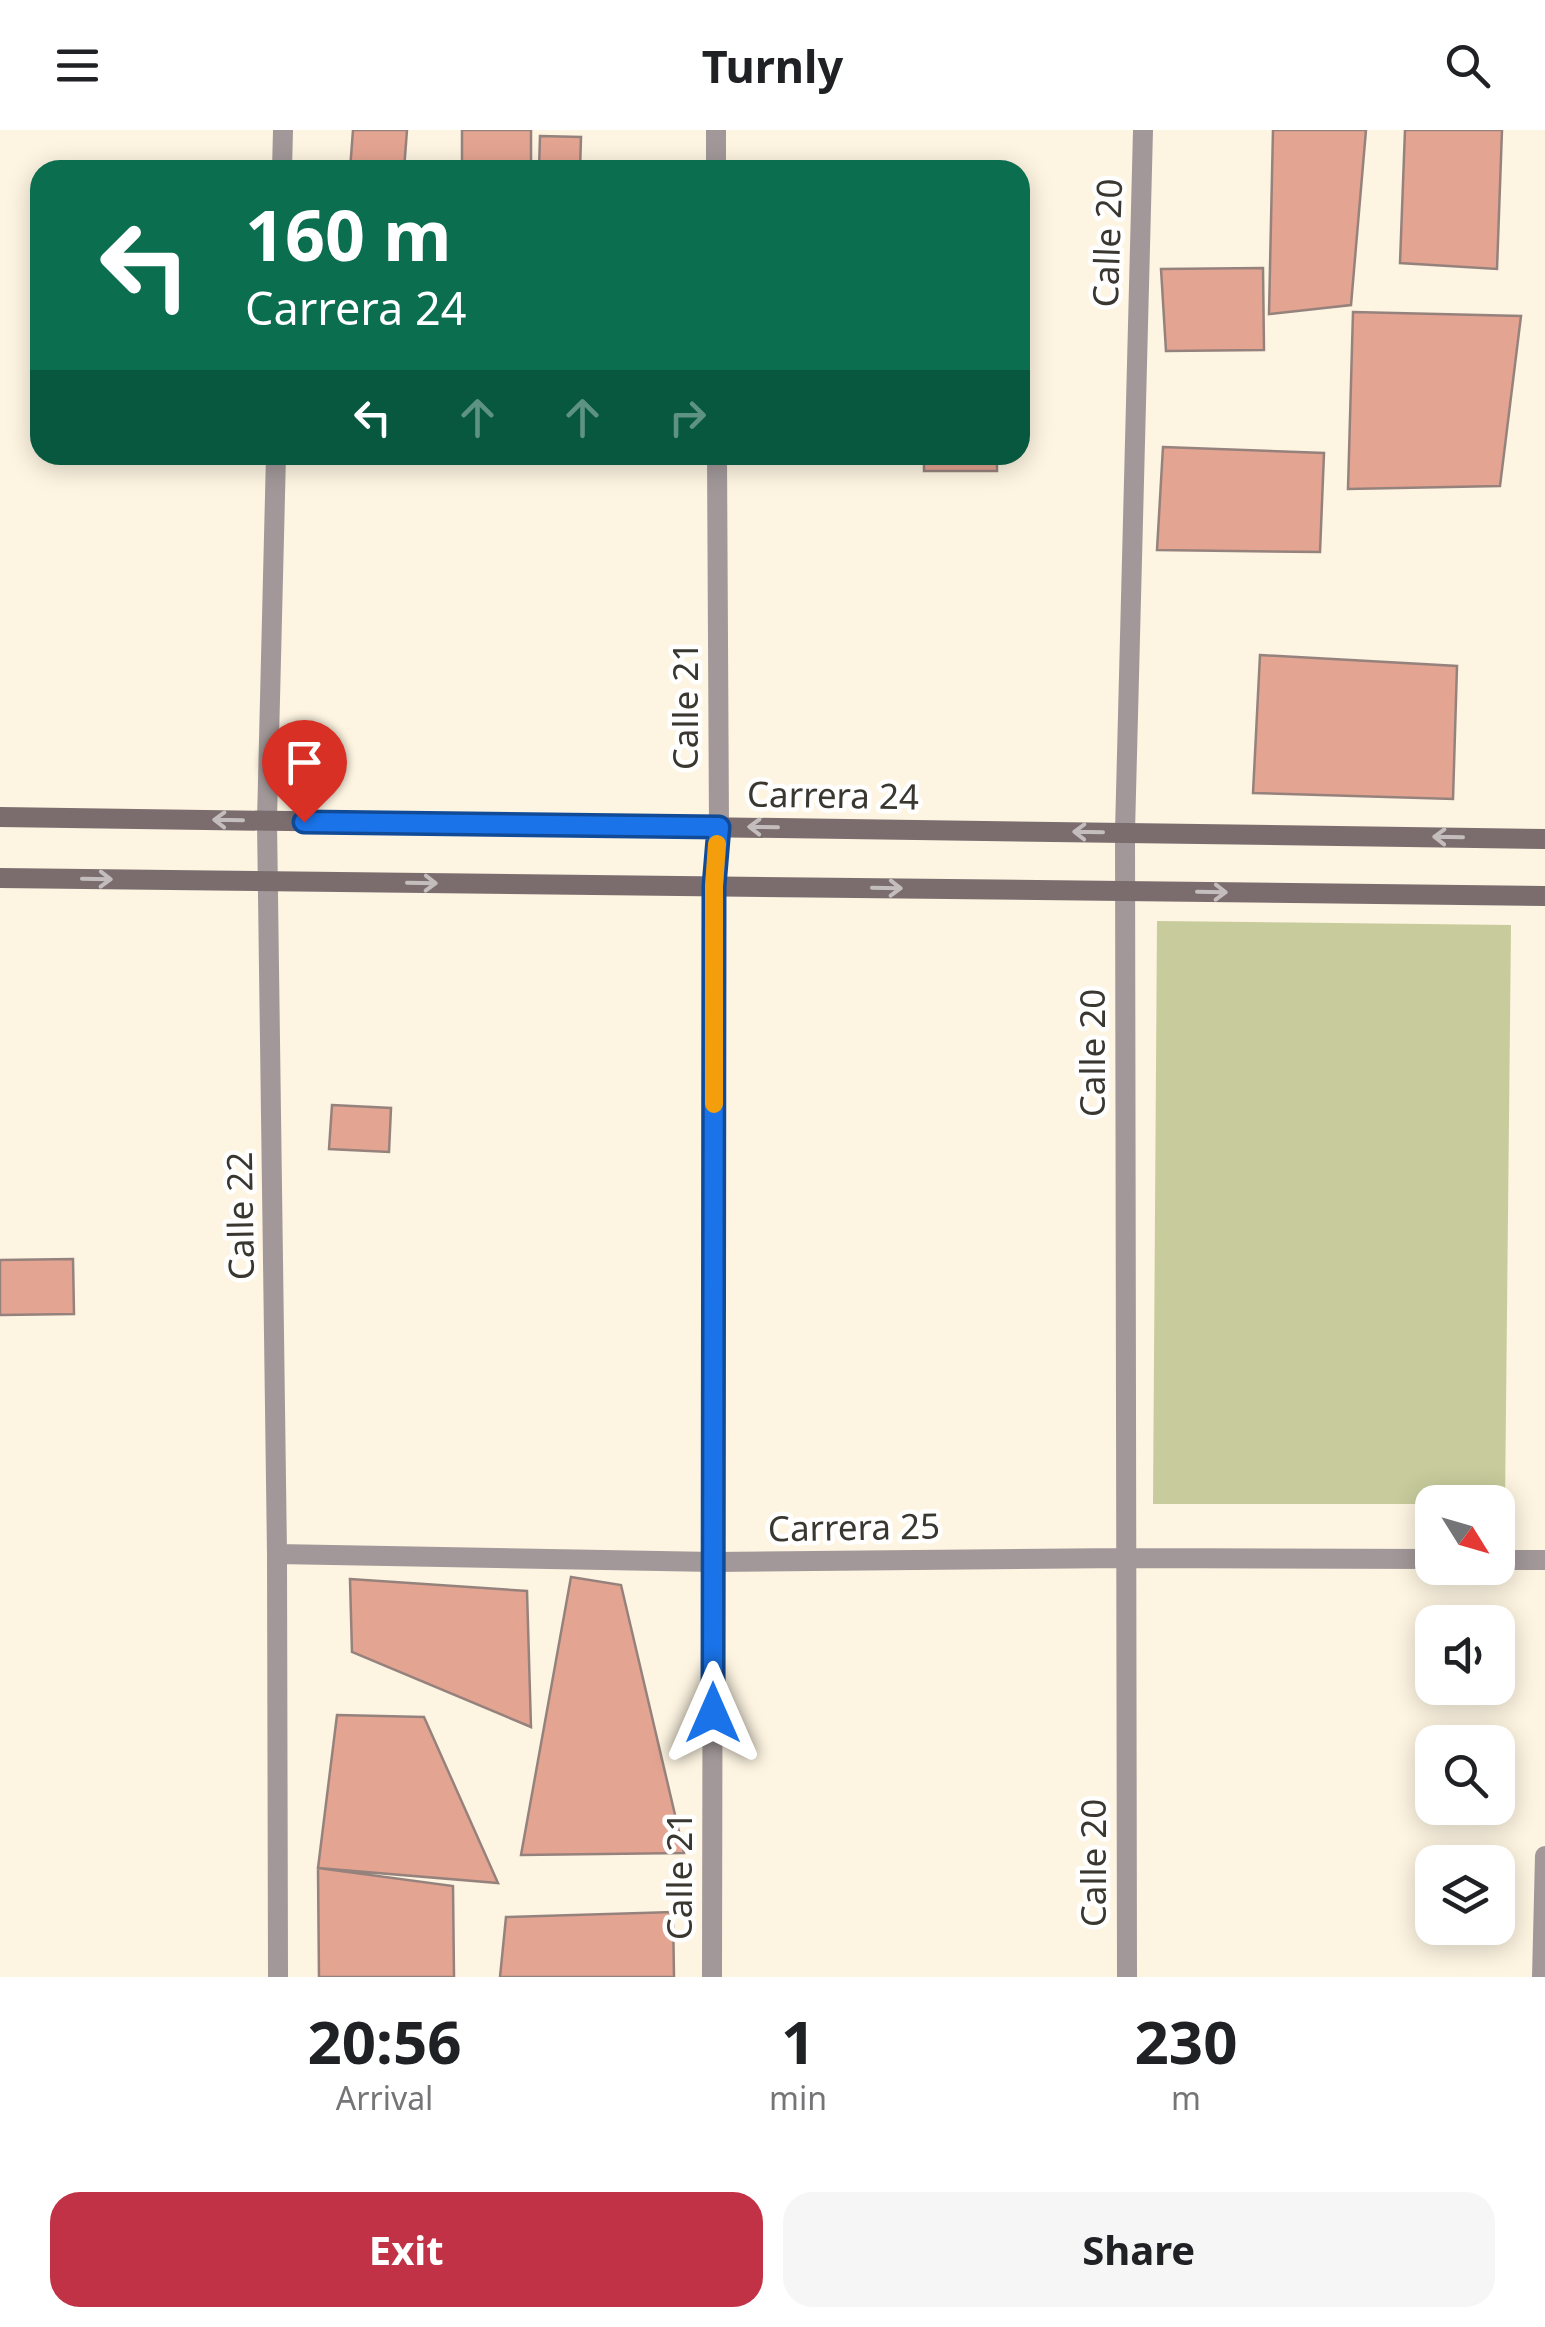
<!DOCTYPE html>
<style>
body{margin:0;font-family:"Noto Sans",sans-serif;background:#f6f6f6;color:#202124;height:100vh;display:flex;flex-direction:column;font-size:38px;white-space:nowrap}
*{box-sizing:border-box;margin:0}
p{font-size:32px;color:#757577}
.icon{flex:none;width:55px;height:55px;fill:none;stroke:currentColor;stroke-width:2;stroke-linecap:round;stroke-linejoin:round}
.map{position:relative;height:1847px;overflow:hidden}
.panel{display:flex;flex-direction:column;background:#fff;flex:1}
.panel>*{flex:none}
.guide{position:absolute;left:30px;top:30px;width:1000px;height:305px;border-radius:30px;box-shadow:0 5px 25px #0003;background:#0b6e4f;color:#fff;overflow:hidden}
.needle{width:65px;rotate:127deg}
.tools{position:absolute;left:1415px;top:1355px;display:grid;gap:20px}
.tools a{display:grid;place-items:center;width:100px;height:100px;border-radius:20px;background:#fff;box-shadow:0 5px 25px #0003;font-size:50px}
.pin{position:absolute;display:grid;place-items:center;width:85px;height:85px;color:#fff;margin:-102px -42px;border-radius:50% 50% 50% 0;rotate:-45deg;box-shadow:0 0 10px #0007}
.pin .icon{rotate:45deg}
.me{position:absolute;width:110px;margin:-55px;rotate:0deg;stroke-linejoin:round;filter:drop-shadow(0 0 8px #0008)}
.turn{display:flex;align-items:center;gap:35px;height:210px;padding:0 50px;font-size:45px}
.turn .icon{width:130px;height:130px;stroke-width:2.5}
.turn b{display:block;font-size:70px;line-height:85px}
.lanes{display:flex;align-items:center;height:95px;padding:0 50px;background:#0003;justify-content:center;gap:50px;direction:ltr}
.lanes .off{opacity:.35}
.eta{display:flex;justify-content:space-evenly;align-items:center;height:170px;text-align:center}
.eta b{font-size:60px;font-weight:700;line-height:70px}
.primary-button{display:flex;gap:20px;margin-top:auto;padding:20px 50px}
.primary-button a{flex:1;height:115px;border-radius:30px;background:#c23246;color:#fff;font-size:40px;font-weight:700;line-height:115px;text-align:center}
.primary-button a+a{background:#f6f6f6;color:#202124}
header{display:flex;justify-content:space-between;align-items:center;height:130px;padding:0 50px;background:#fff;font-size:45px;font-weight:700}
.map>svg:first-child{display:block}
.green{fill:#c8cc9c}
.building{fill:#e4a492;stroke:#96827d;stroke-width:2.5}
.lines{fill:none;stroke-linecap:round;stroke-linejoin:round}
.street{stroke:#a29899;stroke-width:20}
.secondary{stroke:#7b6d6e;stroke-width:20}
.oneway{stroke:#c4bdbe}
.route-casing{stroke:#114b97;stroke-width:25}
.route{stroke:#1a73e8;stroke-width:18}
.slow{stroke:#f59e0b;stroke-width:18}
.labels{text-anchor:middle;stroke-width:9;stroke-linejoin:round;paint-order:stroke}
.street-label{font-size:35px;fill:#3a3730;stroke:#fff}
</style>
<header><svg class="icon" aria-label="menu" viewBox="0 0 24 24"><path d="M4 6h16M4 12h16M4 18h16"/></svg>Turnly<svg class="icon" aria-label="search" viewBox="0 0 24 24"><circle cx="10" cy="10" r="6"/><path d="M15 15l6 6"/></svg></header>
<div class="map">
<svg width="1545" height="1847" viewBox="0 0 1545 1847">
<rect width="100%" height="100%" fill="#fdf4e1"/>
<path class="green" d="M1157,791L1511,795L1505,1374H1153Z"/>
<path class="building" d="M353,0H407L404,40H350Z
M462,0H531V40H462Z
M1273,0H1366L1351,175L1269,184Z
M1405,0H1502L1497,139L1400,133Z
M540,6L581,7L580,40H539Z
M1263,138L1264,220L1166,221L1161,139Z
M1353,182L1521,186L1500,356L1348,359Z
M1163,317L1324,323L1320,422L1157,420Z
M924,325H997V341H924Z
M1260,525L1457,536L1453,669L1253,663Z
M332,975L391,978L389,1022L329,1019Z
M73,1129L74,1184L0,1185V1130Z
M571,1447L621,1455L684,1723L521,1725Z
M350,1449L527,1461L531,1597L352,1522Z
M337,1585L424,1587L498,1753L318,1738Z
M318,1738L453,1756L454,1847H319Z
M673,1782L674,1847H500L506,1787Z"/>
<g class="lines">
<path class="street" d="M716,0V40
M282,40L283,0
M276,325L267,691L277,1424L278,1847
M277,1424L714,1432L1126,1428L1432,1429
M1498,1430H1545
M712,1847L714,756L719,697L717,325
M1127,1847L1125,702L1143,0
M1542,1847L1545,1726"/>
<path class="secondary" d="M0,687L1545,709
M0,748L1545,766"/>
</g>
<defs><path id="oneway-shaft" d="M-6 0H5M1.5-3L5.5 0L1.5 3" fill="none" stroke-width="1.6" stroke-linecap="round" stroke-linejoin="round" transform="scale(2.5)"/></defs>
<g class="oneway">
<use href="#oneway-shaft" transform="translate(228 690) rotate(-179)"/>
<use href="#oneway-shaft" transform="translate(763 697) rotate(-179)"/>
<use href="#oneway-shaft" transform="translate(1088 702) rotate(-179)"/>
<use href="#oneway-shaft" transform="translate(1448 707) rotate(-179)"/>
<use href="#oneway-shaft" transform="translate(97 749) rotate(1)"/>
<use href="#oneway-shaft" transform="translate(422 753) rotate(1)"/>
<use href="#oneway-shaft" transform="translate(887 758) rotate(1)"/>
<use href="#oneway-shaft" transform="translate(1212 762) rotate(1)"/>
</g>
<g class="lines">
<g class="route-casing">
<path id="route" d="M304,692L719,697L714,756L713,1583"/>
</g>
<use href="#route" class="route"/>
<path class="slow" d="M714,974V756L717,714"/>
</g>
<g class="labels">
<g class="street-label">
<text transform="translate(1108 113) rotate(-88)" y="12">Calle 20</text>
<text transform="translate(686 576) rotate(-90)" y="12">Calle 21</text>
<text transform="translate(833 666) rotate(1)" y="12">Carrera 24</text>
<text transform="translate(1093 923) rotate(-90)" y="12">Calle 20</text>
<text transform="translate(241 1086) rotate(-91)" y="12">Calle 22</text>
<text transform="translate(854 1398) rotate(-1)" y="12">Carrera 25</text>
<text transform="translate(1094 1733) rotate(-90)" y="12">Calle 20</text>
<text transform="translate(680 1746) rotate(-90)" y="12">Calle 21</text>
</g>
</g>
</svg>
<div class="tools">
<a><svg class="needle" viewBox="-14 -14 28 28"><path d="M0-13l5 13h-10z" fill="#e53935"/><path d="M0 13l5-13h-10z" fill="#757577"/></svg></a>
<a><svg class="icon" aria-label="sound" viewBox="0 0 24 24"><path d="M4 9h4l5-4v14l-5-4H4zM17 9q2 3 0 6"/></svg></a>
<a><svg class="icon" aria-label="search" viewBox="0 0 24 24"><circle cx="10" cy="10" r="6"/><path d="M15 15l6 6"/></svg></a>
<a><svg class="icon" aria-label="layers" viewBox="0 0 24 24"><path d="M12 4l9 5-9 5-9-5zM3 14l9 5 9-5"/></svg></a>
</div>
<div class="pin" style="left:304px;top:692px;background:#d93025"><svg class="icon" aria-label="arrive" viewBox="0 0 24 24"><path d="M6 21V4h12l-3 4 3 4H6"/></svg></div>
<svg class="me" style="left:713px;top:1583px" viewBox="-20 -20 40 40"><path d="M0-17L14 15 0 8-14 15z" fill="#1a73e8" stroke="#fff" stroke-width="4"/></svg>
<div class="guide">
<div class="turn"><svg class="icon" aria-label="left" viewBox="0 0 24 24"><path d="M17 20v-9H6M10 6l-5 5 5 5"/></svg><div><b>160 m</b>Carrera 24</div></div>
<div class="lanes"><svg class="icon" aria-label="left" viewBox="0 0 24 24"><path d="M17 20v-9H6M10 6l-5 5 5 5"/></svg><svg class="icon off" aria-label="ahead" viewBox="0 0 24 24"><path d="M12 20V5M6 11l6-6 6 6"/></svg><svg class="icon off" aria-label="ahead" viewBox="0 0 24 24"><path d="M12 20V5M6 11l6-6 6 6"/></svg><svg class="icon off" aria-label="right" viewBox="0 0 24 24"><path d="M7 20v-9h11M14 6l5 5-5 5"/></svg></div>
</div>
</div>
<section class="panel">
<div class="eta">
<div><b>20:56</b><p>Arrival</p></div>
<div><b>1</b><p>min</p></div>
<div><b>230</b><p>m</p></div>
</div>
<div class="primary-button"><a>Exit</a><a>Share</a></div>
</section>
